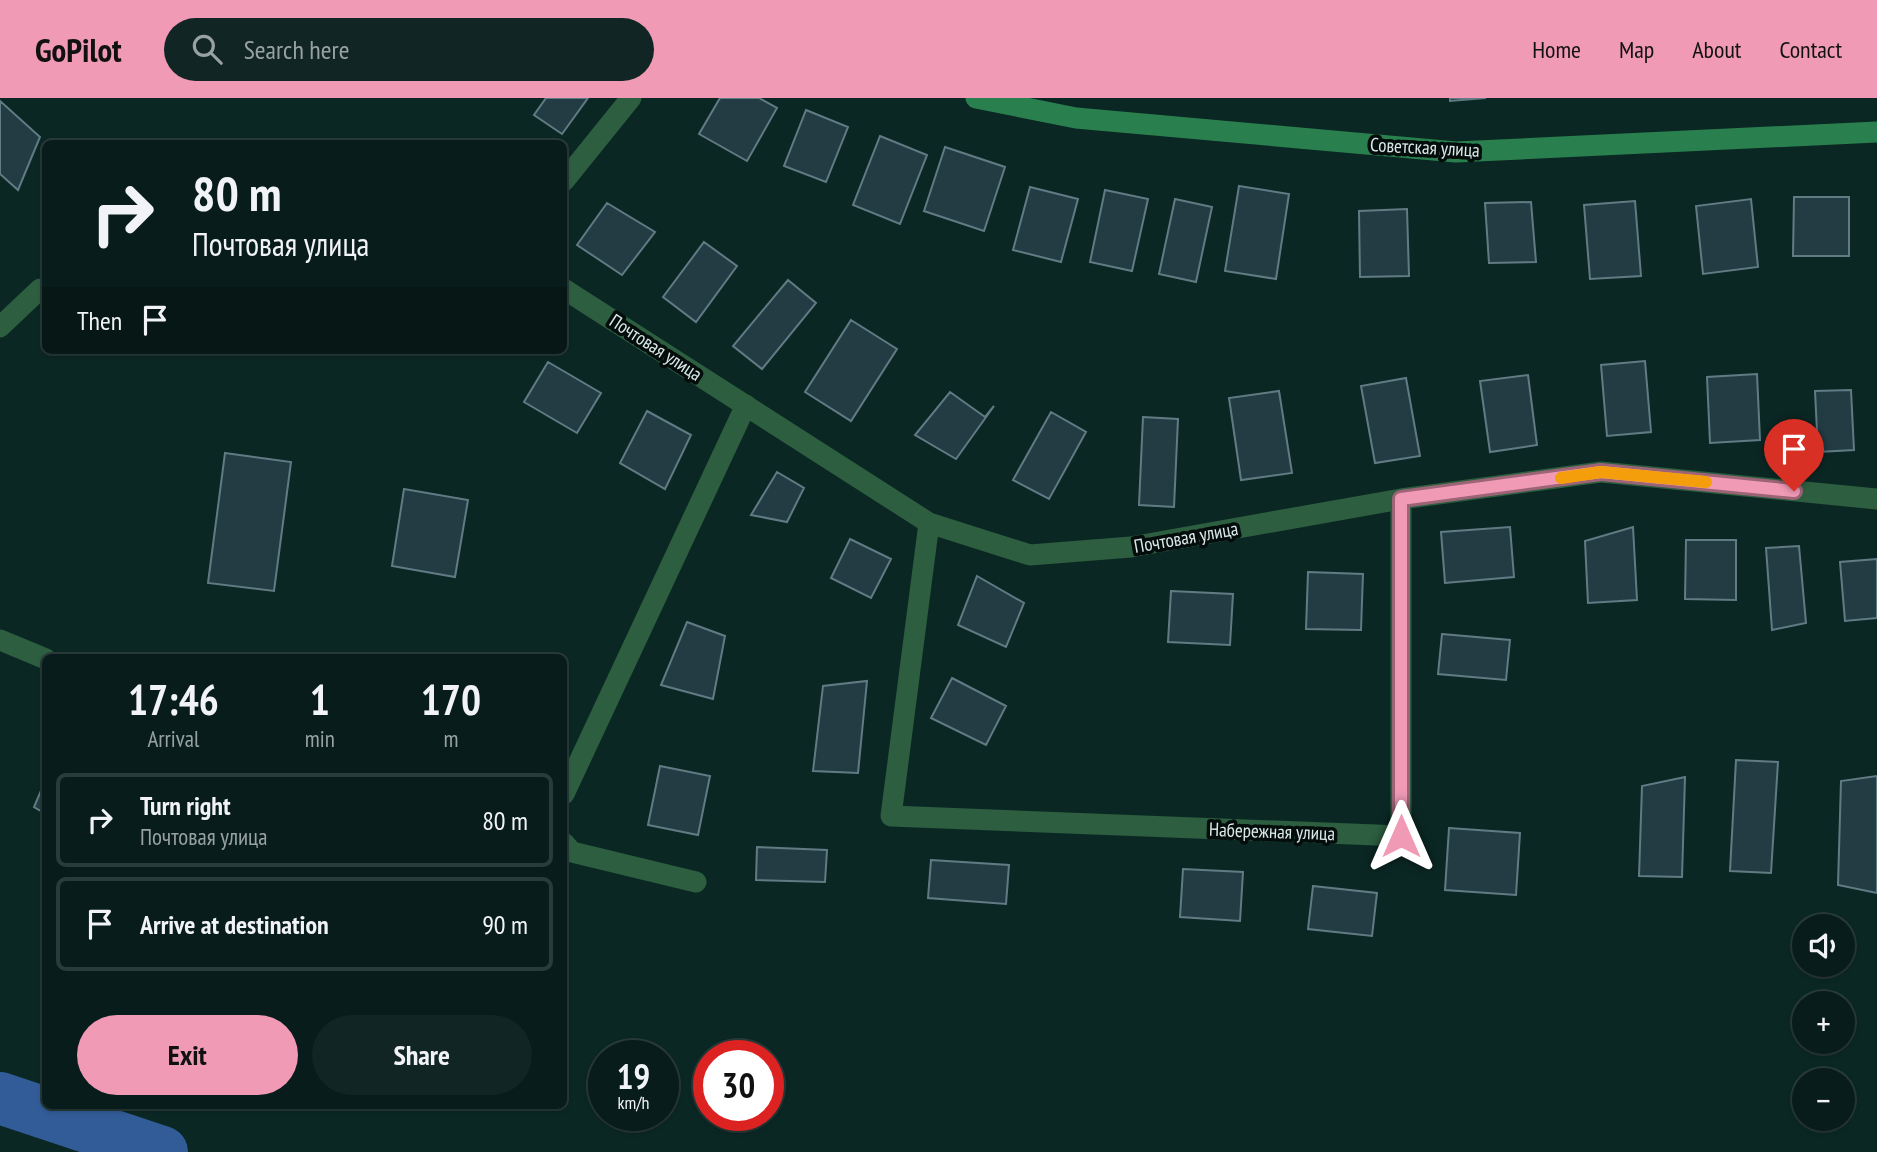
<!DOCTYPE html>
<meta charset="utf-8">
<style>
body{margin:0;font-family:"PT Sans Narrow",sans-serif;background:#112624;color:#f1f3f6;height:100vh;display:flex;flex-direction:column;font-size:26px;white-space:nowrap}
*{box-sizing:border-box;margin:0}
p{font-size:23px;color:#98a2a3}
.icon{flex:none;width:38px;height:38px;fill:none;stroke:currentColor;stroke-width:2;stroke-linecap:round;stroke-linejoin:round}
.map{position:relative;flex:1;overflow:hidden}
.sheet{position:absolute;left:42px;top:556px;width:525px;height:455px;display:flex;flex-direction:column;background:#081d1b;border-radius:10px;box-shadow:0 2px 5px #0004,0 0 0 2px #293b3a}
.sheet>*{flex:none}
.banner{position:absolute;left:42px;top:42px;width:525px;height:214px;border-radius:10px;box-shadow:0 2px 5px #0004,0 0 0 2px #293b3a;background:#081d1b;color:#f1f3f6;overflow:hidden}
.controls{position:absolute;left:1792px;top:816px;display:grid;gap:14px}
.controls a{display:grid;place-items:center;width:63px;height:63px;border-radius:50%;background:#081d1b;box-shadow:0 2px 5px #0004,0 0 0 2px #293b3a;font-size:35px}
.speed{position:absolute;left:588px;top:942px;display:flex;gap:14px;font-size:35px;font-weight:700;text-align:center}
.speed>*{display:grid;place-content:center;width:91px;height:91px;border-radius:50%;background:#081d1b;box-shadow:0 2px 5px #0004,0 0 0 2px #293b3a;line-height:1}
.speed small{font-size:18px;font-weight:400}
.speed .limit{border:10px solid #d22;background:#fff;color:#111}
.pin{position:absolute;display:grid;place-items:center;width:60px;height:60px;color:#fff;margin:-72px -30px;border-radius:50% 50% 50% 0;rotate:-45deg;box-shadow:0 0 7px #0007}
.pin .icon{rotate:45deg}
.me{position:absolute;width:77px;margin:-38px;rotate:0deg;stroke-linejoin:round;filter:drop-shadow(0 0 5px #0008)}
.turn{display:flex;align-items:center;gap:24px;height:147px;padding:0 35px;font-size:32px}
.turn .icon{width:91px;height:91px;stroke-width:2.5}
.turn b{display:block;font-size:49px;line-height:60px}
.then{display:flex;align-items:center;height:66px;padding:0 35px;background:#0003;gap:14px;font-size:26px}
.eta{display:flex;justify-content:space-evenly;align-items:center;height:119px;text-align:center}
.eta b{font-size:42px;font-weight:700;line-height:49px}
.primary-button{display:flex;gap:14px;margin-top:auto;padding:14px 35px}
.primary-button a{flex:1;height:80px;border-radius:42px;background:#f09ab6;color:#111;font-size:28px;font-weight:700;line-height:80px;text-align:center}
.primary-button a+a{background:#112624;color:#f1f3f6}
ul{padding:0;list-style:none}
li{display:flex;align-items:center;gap:21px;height:94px;margin:0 14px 10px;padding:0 21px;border:4px solid #293b3a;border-radius:10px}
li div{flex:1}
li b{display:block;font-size:26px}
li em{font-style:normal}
header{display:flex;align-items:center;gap:42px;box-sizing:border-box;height:98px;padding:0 35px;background:#f09ab6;color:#111}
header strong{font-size:33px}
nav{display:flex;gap:38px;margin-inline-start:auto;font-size:24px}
.search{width:490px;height:63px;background:#112624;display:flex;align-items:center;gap:18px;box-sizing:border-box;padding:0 24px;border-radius:38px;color:#98a2a3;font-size:26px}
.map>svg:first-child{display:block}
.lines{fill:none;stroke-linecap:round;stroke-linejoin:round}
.river{stroke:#315c97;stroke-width:52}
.building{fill:#233c44;stroke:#617b84;stroke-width:2}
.street{stroke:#2c5e3f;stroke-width:21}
.secondary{stroke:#29804e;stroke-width:21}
.route-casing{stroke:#9c6476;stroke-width:18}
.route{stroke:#f09ab6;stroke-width:12}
.slow{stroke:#f59e0b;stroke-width:12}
.labels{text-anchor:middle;stroke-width:7;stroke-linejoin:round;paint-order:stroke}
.street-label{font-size:19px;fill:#daeae8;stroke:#040d0c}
</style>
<header>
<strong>GoPilot</strong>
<div class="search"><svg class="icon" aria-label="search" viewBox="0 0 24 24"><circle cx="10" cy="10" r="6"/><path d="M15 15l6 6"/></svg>Search here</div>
<nav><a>Home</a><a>Map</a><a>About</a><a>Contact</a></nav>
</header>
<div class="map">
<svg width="1877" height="1054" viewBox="0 0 1877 1054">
<rect width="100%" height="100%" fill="#0b2724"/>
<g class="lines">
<path class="river" d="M0,1000L162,1054"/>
</g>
<path class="building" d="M546,0H588L562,36L534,17Z
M720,0H759L777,10L747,63L699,36Z
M1450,0H1486L1450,3Z
M0,3L40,39L18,92L0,76Z
M806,12L848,29L826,84L784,68Z
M880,38L927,57L900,126L853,107Z
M945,49L1005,69L984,133L924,113Z
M1239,88L1289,96L1276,181L1225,173Z
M1030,89L1078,101L1061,164L1013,152Z
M1105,92L1148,101L1132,173L1090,164Z
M1794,99H1849V158H1793Z
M1175,101L1212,109L1196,184L1159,176Z
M1751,101L1758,169L1703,176L1696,108Z
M1635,103L1641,178L1590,181L1584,107Z
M1531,104L1536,164L1489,165L1485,105Z
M607,105L655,134L622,177L577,147Z
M1407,111L1409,178L1360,179L1359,113Z
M704,144L737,168L696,224L663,199Z
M788,182L816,205L762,271L733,248Z
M851,222L897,251L851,323L805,294Z
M1645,263L1651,334L1607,338L1601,267Z
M548,264L601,295L577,335L524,304Z
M1757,276L1760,342L1710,345L1707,279Z
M1528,277L1537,347L1490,354L1480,283Z
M1406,280L1420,358L1375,365L1361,288Z
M1851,292L1854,352L1818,354L1815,293Z
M1279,293L1292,375L1241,382L1229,300Z
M950,294L985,319L994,308L956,361L915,337Z
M647,313L691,337L665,391L620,365Z
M1051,314L1086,334L1049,401L1013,382Z
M1143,319L1178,321L1174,409L1139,407Z
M225,355L291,364L274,493L208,485Z
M777,374L804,390L787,424L751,417Z
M404,391L468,402L455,479L392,468Z
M1510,429L1514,479L1445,485L1441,434Z
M1633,429L1637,502L1588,505L1585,443Z
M850,441L891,461L871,500L831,480Z
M1686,442H1736V502L1685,501Z
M1799,448L1806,525L1772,532L1766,450Z
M1877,461V520L1845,523L1840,464Z
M1308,474L1363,476L1361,532L1306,531Z
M977,478L1024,505L1006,549L958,527Z
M1171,493L1233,496L1230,547L1168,544Z
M687,524L725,538L713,601L661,587Z
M1442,536L1510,542L1506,582L1438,576Z
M952,580L1006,608L986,647L931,620Z
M867,583L858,675L813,673L823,588Z
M1736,662L1778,664L1771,775L1730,773Z
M660,668L710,678L698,737L648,727Z
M1877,678V795L1838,787L1841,683Z
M1685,679L1682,779L1639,778L1642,688Z
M46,681V716L34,709Z
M1449,730L1520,735L1516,797L1445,792Z
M757,749L827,752L825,784L756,782Z
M931,762L1009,767L1006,806L928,800Z
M1183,771L1243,774L1240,823L1180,819Z
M1313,788L1377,795L1372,838L1308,831Z"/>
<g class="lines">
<path class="street" d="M564,83L631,0
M564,191L929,425L1030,457L1131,449L1401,401L1601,374L1877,401
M0,229L40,191H46
M929,425L891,718L1401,738V401
M0,542L46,561
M564,696L746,307
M564,745L572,754L696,784"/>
<path class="secondary" d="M976,0L1076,20L1456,54L1877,34"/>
</g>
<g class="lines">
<g class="route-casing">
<path id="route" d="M1401,738V401L1601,374L1794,393"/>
</g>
<use href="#route" class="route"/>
<path class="slow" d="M1561,380L1601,374L1706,384"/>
</g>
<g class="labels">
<g class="street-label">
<text transform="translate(1425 49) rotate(3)" y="7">Советская улица</text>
<text transform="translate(656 249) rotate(33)" y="7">Почтовая улица</text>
<text transform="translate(1186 439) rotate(-10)" y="7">Почтовая улица</text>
<text transform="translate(1272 733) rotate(2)" y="7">Набережная улица</text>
</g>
</g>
</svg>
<div class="controls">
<a><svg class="icon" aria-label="sound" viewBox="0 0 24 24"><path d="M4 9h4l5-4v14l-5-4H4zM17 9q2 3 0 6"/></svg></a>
<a>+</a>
<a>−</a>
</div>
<div class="speed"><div>19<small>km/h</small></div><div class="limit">30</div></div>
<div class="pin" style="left:1794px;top:393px;background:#d93025"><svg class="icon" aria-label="arrive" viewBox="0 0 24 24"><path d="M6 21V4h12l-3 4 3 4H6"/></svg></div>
<svg class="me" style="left:1401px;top:738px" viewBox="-20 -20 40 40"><path d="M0-17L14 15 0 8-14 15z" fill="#f09ab6" stroke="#fff" stroke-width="4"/></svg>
<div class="banner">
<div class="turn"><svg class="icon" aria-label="right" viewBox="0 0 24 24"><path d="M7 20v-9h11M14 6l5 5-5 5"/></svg><div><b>80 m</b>Почтовая улица</div></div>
<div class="then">Then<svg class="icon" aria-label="arrive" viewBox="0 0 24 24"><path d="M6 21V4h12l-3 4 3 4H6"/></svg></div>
</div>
<section class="sheet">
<div class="eta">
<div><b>17:46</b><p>Arrival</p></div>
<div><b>1</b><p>min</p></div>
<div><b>170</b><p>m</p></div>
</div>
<ul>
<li><svg class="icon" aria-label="right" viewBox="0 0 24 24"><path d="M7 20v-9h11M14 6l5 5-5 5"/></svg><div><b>Turn right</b><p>Почтовая улица</p></div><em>80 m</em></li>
<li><svg class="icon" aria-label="arrive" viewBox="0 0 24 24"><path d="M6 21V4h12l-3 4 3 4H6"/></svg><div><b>Arrive at destination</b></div><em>90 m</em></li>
</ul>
<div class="primary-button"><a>Exit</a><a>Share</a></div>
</section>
</div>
